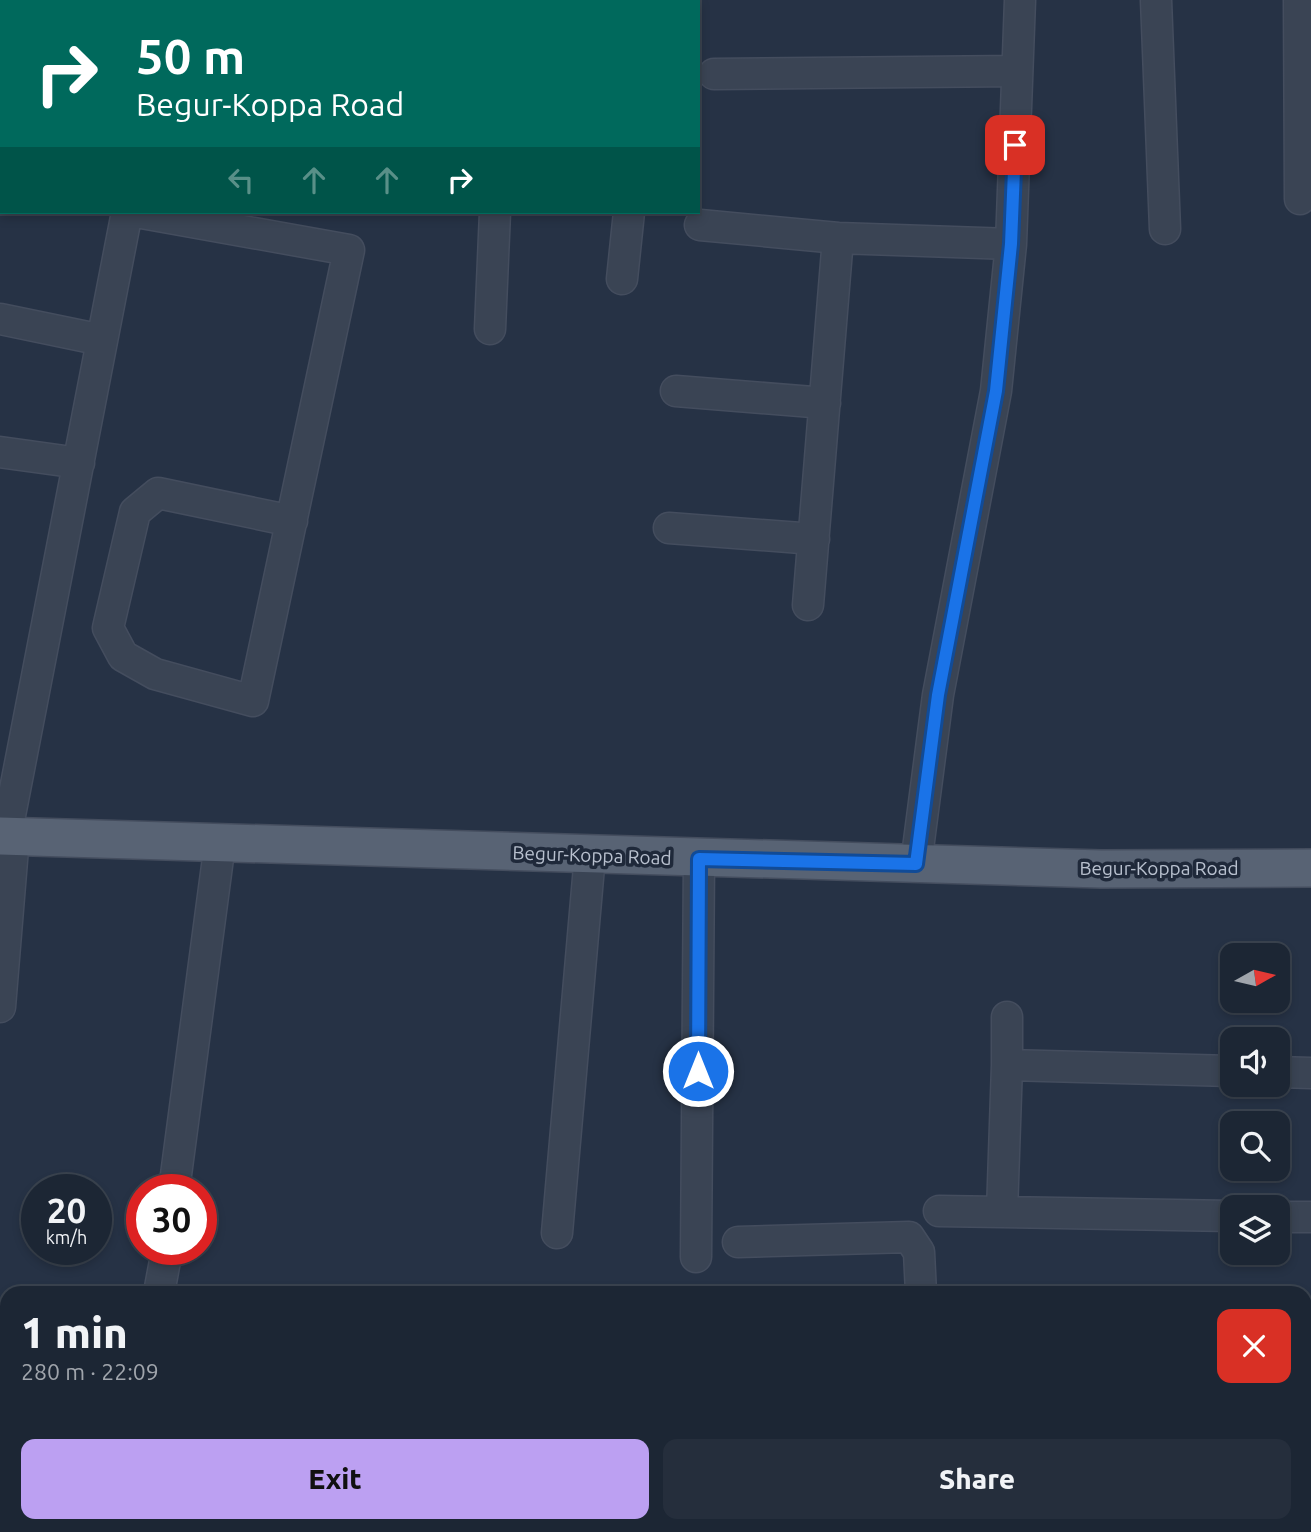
<!DOCTYPE html>
<meta charset="utf-8">
<style>
body{margin:0;font-family:Ubuntu,sans-serif;background:#252e3c;color:#f1f3f6;height:100vh;display:flex;flex-direction:column;font-size:26px;white-space:nowrap}
*{box-sizing:border-box;margin:0}
p{font-size:23px;color:#a0a5ac}
.icon{flex:none;width:38px;height:38px;fill:none;stroke:currentColor;stroke-width:2;stroke-linecap:round;stroke-linejoin:round}
.map{position:relative;flex:1;overflow:hidden}
.sheet{position:absolute;left:0px;top:1286px;width:1312px;height:247px;display:flex;flex-direction:column;background:#1c2634;border-radius:21px 21px 0 0;box-shadow:0 4px 10px #0003,0 0 0 2px #3a434f}
.sheet>*{flex:none}
.top-card{position:absolute;left:0px;top:0px;width:700px;height:214px;box-shadow:0 4px 10px #0003,0 0 0 2px #3a434f;background:#00695c;color:#fff;overflow:hidden}
.needle{width:46px;rotate:82deg}
.controls{position:absolute;left:1220px;top:943px;display:grid;gap:14px}
.controls a{display:grid;place-items:center;width:70px;height:70px;border-radius:14px;background:#1c2634;box-shadow:0 4px 10px #0003,0 0 0 2px #3a434f;font-size:35px}
.speed{position:absolute;left:21px;top:1174px;display:flex;gap:14px;font-size:35px;font-weight:700;text-align:center}
.speed>*{display:grid;place-content:center;width:91px;height:91px;border-radius:50%;background:#1c2634;box-shadow:0 4px 10px #0003,0 0 0 2px #3a434f;line-height:1}
.speed small{font-size:18px;font-weight:400}
.speed .limit{border:10px solid #d22;background:#fff;color:#111}
.pin{position:absolute;display:grid;place-items:center;width:60px;height:60px;color:#fff;margin:-30px;border-radius:14px;box-shadow:0 4px 10px #0006}
.me{position:absolute;width:77px;margin:-38px;rotate:0deg;stroke-linejoin:round;filter:drop-shadow(0 0 5px #0008)}
.turn{display:flex;align-items:center;gap:24px;height:147px;padding:0 21px;font-size:32px}
.turn .icon{width:91px;height:91px;stroke-width:2.5}
.turn b{display:block;font-size:49px;line-height:60px}
.lanes{display:flex;align-items:center;height:66px;padding:0 21px;background:#0003;justify-content:center;gap:35px;direction:ltr}
.lanes .off{opacity:.35}
.round{display:grid;place-items:center;flex:none;width:74px;height:74px;border-radius:14px;background:#252e3c}
.overview{display:flex;align-items:center;justify-content:space-between;height:119px;padding:0 21px}
h1{font-size:42px;font-weight:800;line-height:52px}
.action{display:flex;gap:14px;margin-top:auto;padding:14px 21px}
.action a{flex:1;height:80px;border-radius:14px;background:#bca0f2;color:#111;font-size:28px;font-weight:800;line-height:80px;text-align:center}
.action a+a{background:#252e3c;color:#f1f3f6}
.map>svg:first-child{display:block}
.lines{fill:none;stroke-linecap:round;stroke-linejoin:round}
.minor-casing{stroke:#444d5e;stroke-width:33}
.major-casing{stroke:#444d5e;stroke-width:40}
.minor{stroke:#3a4454;stroke-width:30}
.major{stroke:#586374;stroke-width:37}
.route-casing{stroke:#114b97;stroke-width:18}
.route{stroke:#1a73e8;stroke-width:12}
.labels{text-anchor:middle;stroke-width:7;stroke-linejoin:round;paint-order:stroke}
.street-label{font-size:19px;fill:#b8c0ce;stroke:#1f293a}
</style>
<div class="map">
<svg width="1311" height="1532" viewBox="0 0 1311 1532">
<rect width="100%" height="100%" fill="#263245"/>
<g class="lines">
<g class="minor-casing">
<path id="minor" d="M1156,0L1165,229
M1299,0L1300,199
M168,2V0
M332,2L333,0
M519,2V0
M650,2V0
M714,74L1017,71
M136,212L349,250L253,701L155,674L123,656L108,628L135,512L158,493L292,521
M700,225L838,238L1011,244
M622,279L629,212
M0,319L102,340
M490,329L495,212
M676,391L825,403
M0,452L79,463
M669,528L814,539
M808,605L838,238
M6,836L127,212
M916,864L938,695L996,391L1011,244L1020,0
M0,1007L14,836
M1007,1017V1065L1232,1071
M1278,1072L1311,1073
M174,1190L220,843
M939,1211L1232,1216
M1002,1212L1007,1065
M1278,1217H1311
M557,1233L590,855
M738,1242L909,1237L919,1252L921,1293
M696,1257L699,858
M159,1293L167,1250
M1306,1368H1311"/>
</g>
<g class="major-casing">
<path id="major" d="M0,836L1101,869L1311,868"/>
</g>
<use href="#minor" class="minor"/>
<use href="#major" class="major"/>
</g>
<g class="lines">
<g class="route-casing">
<path id="route" d="M698,1071L699,859L916,864L938,695L996,391L1011,244L1015,145"/>
</g>
<use href="#route" class="route"/>
</g>
<g class="labels">
<g class="street-label">
<text transform="translate(592 855) rotate(2)" y="7">Begur-Koppa Road</text>
<text x="1159" y="875">Begur-Koppa Road</text>
</g>
</g>
</svg>
<div class="controls">
<a><svg class="needle" viewBox="-14 -14 28 28"><path d="M0-13l5 13h-10z" fill="#e53935"/><path d="M0 13l5-13h-10z" fill="#a0a5ac"/></svg></a>
<a><svg class="icon" aria-label="sound" viewBox="0 0 24 24"><path d="M4 9h4l5-4v14l-5-4H4zM17 9q2 3 0 6"/></svg></a>
<a><svg class="icon" aria-label="search" viewBox="0 0 24 24"><circle cx="10" cy="10" r="6"/><path d="M15 15l6 6"/></svg></a>
<a><svg class="icon" aria-label="layers" viewBox="0 0 24 24"><path d="M12 4l9 5-9 5-9-5zM3 14l9 5 9-5"/></svg></a>
</div>
<div class="speed"><div>20<small>km/h</small></div><div class="limit">30</div></div>
<div class="pin" style="left:1015px;top:145px;background:#d93025"><svg class="icon" aria-label="arrive" viewBox="0 0 24 24"><path d="M6 21V4h12l-3 4 3 4H6"/></svg></div>
<svg class="me" style="left:698px;top:1071px" viewBox="-20 -20 40 40"><circle r="17" fill="#1a73e8" stroke="#fff" stroke-width="3"/><path d="M0-11L8 9 0 5-8 9z" fill="#fff"/></svg>
<div class="top-card">
<div class="turn"><svg class="icon" aria-label="right" viewBox="0 0 24 24"><path d="M7 20v-9h11M14 6l5 5-5 5"/></svg><div><b>50 m</b>Begur-Koppa Road</div></div>
<div class="lanes"><svg class="icon off" aria-label="left" viewBox="0 0 24 24"><path d="M17 20v-9H6M10 6l-5 5 5 5"/></svg><svg class="icon off" aria-label="ahead" viewBox="0 0 24 24"><path d="M12 20V5M6 11l6-6 6 6"/></svg><svg class="icon off" aria-label="ahead" viewBox="0 0 24 24"><path d="M12 20V5M6 11l6-6 6 6"/></svg><svg class="icon" aria-label="right" viewBox="0 0 24 24"><path d="M7 20v-9h11M14 6l5 5-5 5"/></svg></div>
</div>
<section class="sheet">
<div class="overview"><div><h1>1 min</h1><p>280 m · 22:09</p></div><a class="round" style="background:#d93025;color:#fff"><svg class="icon" aria-label="close" viewBox="0 0 24 24"><path d="M6 6l12 12M18 6L6 18"/></svg></a></div>
<div class="action"><a>Exit</a><a>Share</a></div>
</section>
</div>
